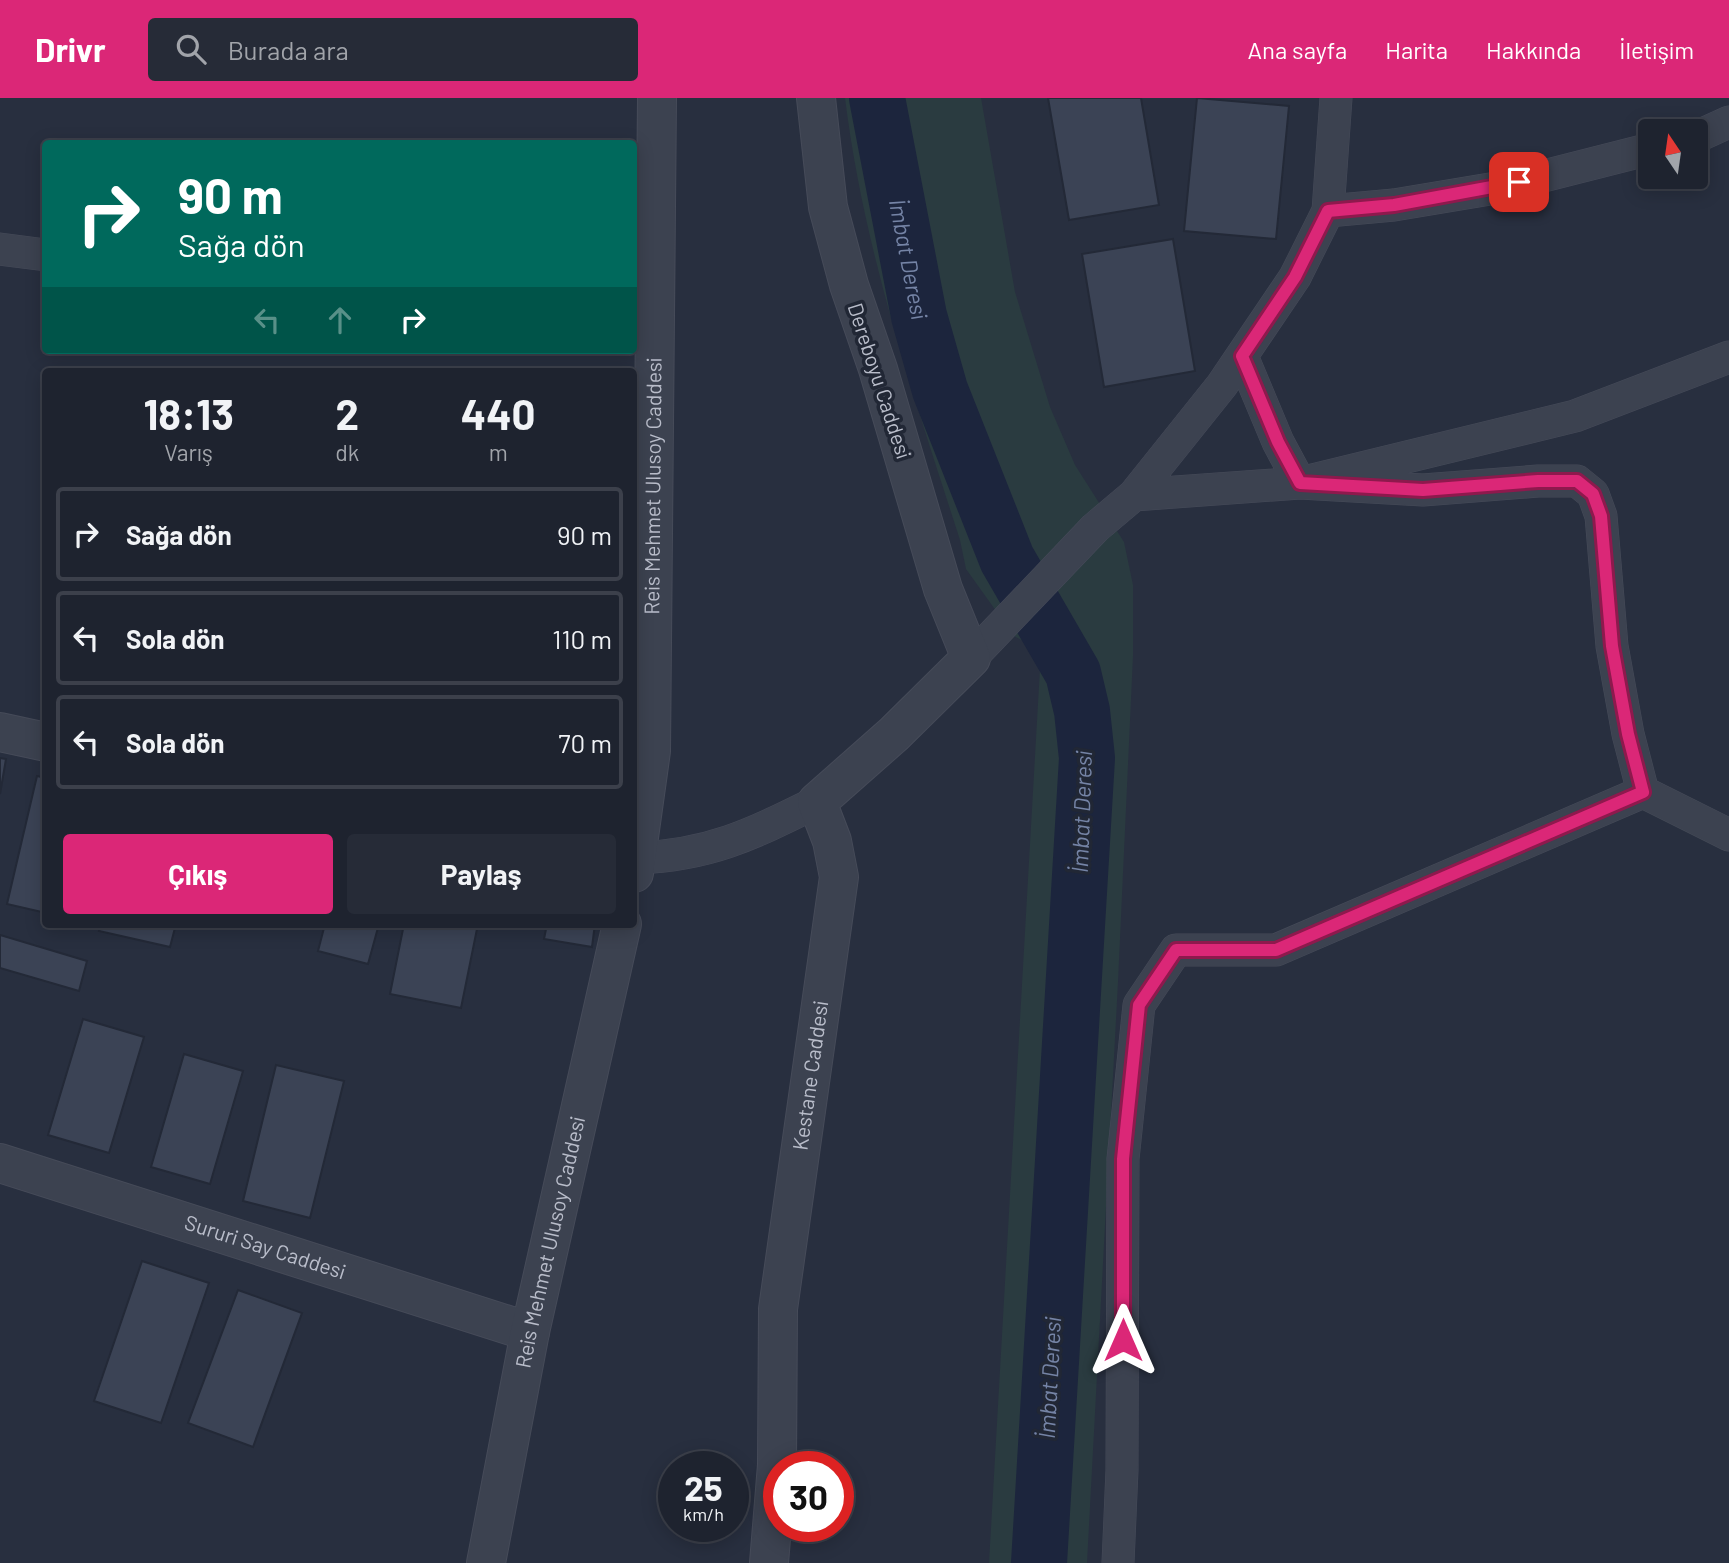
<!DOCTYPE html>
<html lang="tr">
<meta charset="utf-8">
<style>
body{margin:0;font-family:Barlow,sans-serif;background:#262b37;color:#f1f3f6;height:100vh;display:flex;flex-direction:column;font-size:26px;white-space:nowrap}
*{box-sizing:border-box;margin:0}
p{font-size:23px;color:#a1a4aa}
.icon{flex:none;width:38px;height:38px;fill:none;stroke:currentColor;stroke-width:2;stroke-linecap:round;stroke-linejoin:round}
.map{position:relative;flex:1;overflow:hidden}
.drawer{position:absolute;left:42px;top:270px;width:595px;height:560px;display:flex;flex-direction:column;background:#1e232f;border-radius:7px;box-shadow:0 4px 18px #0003,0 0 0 2px #3c404b}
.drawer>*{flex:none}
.top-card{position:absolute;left:42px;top:42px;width:595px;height:214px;border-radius:7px;box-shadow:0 4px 18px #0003,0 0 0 2px #3c404b;background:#00695c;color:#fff;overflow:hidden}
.needle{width:46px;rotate:347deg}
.buttons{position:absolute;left:1638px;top:21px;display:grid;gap:14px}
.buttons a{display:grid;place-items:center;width:70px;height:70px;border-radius:7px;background:#1e232f;box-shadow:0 4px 18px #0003,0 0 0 2px #3c404b;font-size:35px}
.speed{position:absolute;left:658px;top:1353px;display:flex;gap:14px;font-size:35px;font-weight:700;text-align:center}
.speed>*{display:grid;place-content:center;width:91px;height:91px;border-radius:50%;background:#1e232f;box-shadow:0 4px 18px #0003,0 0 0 2px #3c404b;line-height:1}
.speed small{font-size:18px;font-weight:400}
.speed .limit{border:10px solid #d22;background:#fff;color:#111}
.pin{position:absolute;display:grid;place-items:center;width:60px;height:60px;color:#fff;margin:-30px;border-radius:14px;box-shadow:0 4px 10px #0006}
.me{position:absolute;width:77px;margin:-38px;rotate:0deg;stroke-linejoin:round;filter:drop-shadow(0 0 5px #0008)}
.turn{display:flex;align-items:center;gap:24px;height:147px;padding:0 21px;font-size:32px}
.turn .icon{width:91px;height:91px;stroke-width:2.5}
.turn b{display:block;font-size:49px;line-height:60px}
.lanes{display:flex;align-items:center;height:66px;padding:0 21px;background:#0003;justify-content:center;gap:35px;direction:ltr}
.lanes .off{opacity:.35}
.eta{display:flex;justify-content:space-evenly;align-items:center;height:119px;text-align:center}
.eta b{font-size:42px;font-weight:700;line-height:49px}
.primary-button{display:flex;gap:14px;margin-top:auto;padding:14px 21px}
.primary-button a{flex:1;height:80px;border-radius:7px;background:#db2777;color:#fff;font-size:28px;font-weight:700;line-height:80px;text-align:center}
.primary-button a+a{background:#262b37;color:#f1f3f6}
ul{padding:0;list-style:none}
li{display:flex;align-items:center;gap:21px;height:94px;margin:0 14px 10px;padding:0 7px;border:4px solid #3c404b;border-radius:7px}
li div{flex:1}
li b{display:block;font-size:26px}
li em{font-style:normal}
header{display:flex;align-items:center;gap:42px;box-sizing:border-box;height:98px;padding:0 35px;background:#db2777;color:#fff}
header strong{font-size:33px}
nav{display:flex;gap:38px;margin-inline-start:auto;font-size:24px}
.search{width:490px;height:63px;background:#262b37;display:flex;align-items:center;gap:18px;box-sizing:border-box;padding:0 24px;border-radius:7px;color:#a1a4aa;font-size:26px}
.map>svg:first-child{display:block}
.green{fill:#2a3b40}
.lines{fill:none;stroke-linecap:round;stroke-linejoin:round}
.river{stroke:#1c253d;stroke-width:56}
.building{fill:#3b4355;stroke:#232937;stroke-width:2}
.minor-casing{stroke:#464b59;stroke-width:33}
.tertiary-casing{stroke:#464b59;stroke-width:40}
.minor{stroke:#3c4250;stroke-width:32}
.tertiary{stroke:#3c4250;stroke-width:38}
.route-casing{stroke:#8e194d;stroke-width:18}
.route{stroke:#db2777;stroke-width:12}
.labels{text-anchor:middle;stroke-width:7;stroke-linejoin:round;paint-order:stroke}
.street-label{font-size:21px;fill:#b9bdca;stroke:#212735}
.water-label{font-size:23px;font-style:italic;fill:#7584a6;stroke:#212735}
</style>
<header>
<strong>Drivr</strong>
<div class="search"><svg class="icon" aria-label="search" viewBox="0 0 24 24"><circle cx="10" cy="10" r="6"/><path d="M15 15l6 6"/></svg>Burada ara</div>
<nav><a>Ana sayfa</a><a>Harita</a><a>Hakkında</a><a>İletişim</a></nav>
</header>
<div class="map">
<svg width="1729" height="1465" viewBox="0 0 1729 1465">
<rect width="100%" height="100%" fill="#282f3f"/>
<path class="green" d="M845,0H981L1015,194L1050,309L1075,367L1124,444L1133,487V558L1118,884L1087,1465H989L1041,553L1014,538L966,471L960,442C913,296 864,153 845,0Z"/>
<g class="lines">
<path class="river" id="s1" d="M877,0L919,218L940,292L1007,461L1073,575L1082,613L1087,660L1039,1465"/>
</g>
<path class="building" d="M1048,0H1141L1159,107L1069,122Z
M1197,0L1289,8L1276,141L1184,133Z
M1173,141L1195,273L1104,289L1082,156Z
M0,660L6,661L0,696Z
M37,678L46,680V815L7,806Z
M101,826H176L170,849L99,833Z
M325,826H379L368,866L318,853Z
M404,826H478L461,910L390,896Z
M547,826H595L592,849L544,841Z
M0,837L87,863L79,893L0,870Z
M83,921L144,939L109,1055L48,1037Z
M184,956L243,973L210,1086L151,1069Z
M276,967L344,983L310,1120L243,1103Z
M142,1163L209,1185L161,1325L94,1303Z
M238,1192L302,1215L253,1349L188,1325Z"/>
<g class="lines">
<g class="minor-casing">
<path id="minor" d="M1696,39L1729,24
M1328,113L1394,107L1496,90L1650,51
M0,151L46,157
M1242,258L1278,344L1300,385L1423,392L1538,383H1577L1593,396L1601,418L1612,548L1628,636L1643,694L1729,737
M1134,397L1300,385L1575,318L1729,259
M971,560L1095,430L1134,397L1222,287L1295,179L1328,113L1336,0
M637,760C711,757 752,736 817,704
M1118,1465L1122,1372L1123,1061L1139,907L1176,852H1276L1643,694"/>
</g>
<g class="tertiary-casing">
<g id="tertiary">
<path d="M0,634L46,644"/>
<path id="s2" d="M634,775L651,653L657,0"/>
<path id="s3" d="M0,1065L530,1234"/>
<path id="s4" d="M486,1465L530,1234L622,826"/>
<path id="s5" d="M769,1465L777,1367L778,1211L839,779L832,743L817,704L894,636L971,560L943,491L878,271L849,187L828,109L816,0"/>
</g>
</g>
<use href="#minor" class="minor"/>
<use href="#tertiary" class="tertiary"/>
</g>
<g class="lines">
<g class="route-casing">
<path id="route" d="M1123,1242V1061L1139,907L1176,852H1276L1643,694L1628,636L1612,548L1601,418L1593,396L1577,383H1538L1423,392L1300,385L1278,344L1242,258L1295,179L1328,113L1394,107L1519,84"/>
</g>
<use href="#route" class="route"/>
</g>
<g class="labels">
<g class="street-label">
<text transform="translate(879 283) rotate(72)" y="7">Dereboyu Caddesi</text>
<text dy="7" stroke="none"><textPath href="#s2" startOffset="388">Reis Mehmet Ulusoy Caddesi</textPath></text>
<text dy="7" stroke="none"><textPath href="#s5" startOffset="490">Kestane Caddesi</textPath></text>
<text dy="7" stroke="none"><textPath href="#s4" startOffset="327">Reis Mehmet Ulusoy Caddesi</textPath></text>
<text dy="7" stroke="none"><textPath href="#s3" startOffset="278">Sururi Say Caddesi</textPath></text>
</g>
<g class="water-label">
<text dy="8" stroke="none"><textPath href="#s1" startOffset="164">İmbat Deresi</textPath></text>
<text transform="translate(1082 714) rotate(-88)" y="8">İmbat Deresi</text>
<text transform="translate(1050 1280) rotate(-87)" y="8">İmbat Deresi</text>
</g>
</g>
</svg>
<div class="buttons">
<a><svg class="needle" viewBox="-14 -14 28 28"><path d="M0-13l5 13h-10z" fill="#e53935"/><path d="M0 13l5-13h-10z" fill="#a1a4aa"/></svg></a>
</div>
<div class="speed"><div>25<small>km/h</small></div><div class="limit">30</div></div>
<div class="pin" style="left:1519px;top:84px;background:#d93025"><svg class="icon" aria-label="arrive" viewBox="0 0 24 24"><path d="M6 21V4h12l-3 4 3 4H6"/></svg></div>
<svg class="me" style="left:1123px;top:1242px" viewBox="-20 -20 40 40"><path d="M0-17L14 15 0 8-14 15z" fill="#db2777" stroke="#fff" stroke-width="4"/></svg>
<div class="top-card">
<div class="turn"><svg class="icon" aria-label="right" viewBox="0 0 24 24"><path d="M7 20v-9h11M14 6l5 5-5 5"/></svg><div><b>90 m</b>Sağa dön</div></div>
<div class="lanes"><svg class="icon off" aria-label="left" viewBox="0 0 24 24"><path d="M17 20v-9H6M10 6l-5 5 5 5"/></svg><svg class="icon off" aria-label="ahead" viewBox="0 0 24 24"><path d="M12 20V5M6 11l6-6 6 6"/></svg><svg class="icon" aria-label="right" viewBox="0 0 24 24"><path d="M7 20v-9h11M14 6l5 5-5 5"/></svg></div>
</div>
<section class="drawer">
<div class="eta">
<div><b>18:13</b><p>Varış</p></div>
<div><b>2</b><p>dk</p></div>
<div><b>440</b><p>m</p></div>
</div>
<ul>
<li><svg class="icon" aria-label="right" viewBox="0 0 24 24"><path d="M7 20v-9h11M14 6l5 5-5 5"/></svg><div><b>Sağa dön</b></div><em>90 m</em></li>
<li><svg class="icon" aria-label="left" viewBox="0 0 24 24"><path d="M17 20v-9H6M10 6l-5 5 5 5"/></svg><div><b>Sola dön</b></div><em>110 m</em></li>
<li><svg class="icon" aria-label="left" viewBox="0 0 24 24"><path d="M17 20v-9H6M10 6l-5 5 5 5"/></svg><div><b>Sola dön</b></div><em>70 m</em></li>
</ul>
<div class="primary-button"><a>Çıkış</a><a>Paylaş</a></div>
</section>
</div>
